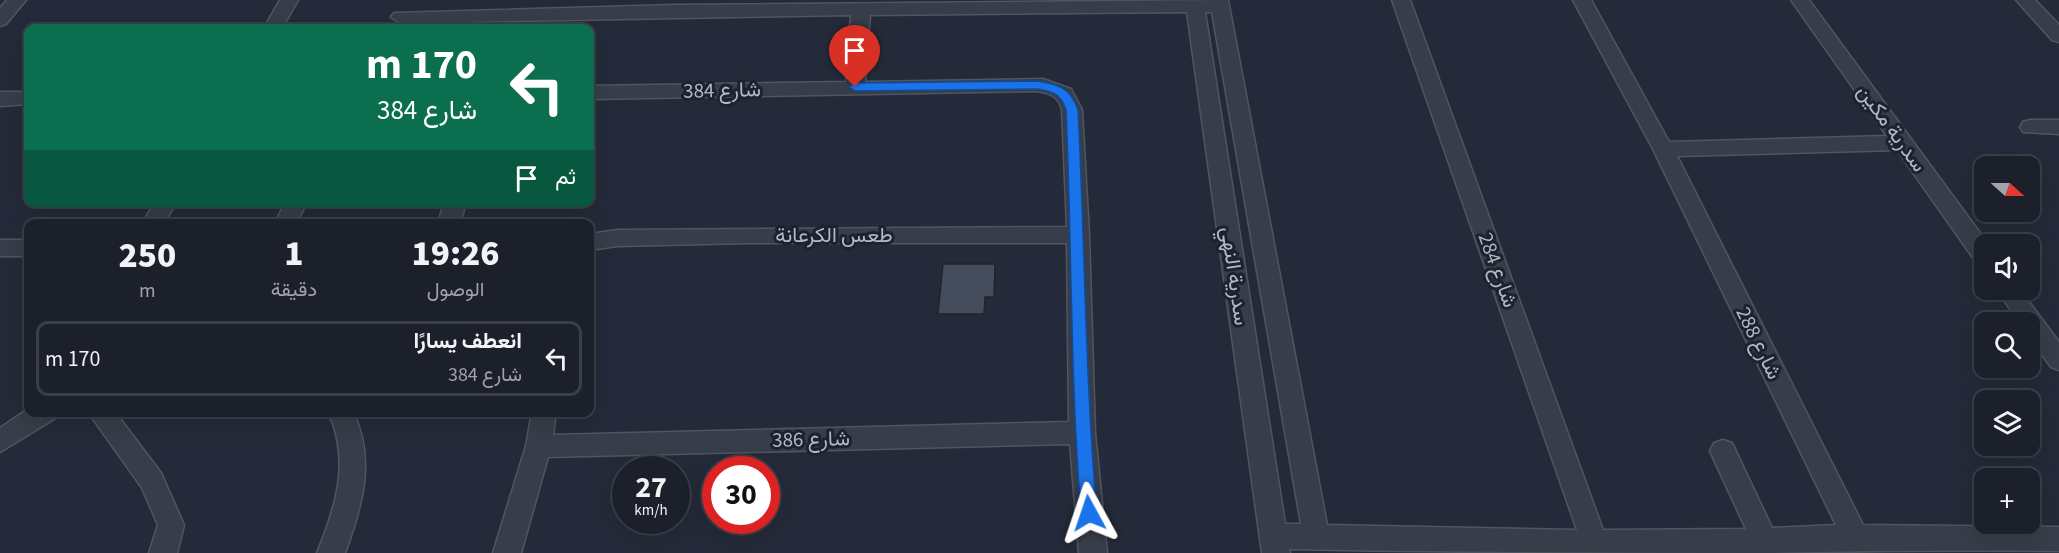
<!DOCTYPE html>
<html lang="ar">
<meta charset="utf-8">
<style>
body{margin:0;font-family:"Source Sans 3",Vazirmatn,sans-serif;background:#282d37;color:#f1f3f6;direction:rtl;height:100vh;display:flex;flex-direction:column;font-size:22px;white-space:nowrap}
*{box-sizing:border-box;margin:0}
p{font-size:20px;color:#a0a3a9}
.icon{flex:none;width:33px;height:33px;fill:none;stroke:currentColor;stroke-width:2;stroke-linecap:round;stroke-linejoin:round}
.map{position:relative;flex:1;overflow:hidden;direction:ltr}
.panel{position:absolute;left:24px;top:219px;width:570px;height:198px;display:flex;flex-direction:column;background:#1b202b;border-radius:12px;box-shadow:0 6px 24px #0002,0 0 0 2px #393e47;direction:rtl}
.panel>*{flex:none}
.top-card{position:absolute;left:24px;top:24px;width:570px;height:183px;border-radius:12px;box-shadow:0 6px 24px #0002,0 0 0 2px #393e47;direction:rtl;background:#0b6e4f;color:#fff;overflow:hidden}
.needle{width:39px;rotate:111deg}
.fabs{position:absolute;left:1974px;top:156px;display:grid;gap:12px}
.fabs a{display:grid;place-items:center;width:66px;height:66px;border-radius:12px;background:#1b202b;box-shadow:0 6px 24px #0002,0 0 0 2px #393e47;font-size:30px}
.speed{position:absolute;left:612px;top:456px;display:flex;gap:12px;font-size:30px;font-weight:700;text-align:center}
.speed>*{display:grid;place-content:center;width:78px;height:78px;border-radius:50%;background:#1b202b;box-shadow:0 6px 24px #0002,0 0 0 2px #393e47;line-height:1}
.speed small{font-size:15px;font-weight:400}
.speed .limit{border:9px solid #d22;background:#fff;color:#111}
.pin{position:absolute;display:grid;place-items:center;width:51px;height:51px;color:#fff;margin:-62px -26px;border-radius:50% 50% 50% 0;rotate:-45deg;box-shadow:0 0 6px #0007}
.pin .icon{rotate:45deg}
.me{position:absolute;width:66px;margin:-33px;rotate:355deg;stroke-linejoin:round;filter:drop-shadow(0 0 4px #0008)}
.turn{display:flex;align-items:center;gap:21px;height:126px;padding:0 18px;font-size:27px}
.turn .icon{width:78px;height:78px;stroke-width:2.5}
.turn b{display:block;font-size:42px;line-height:51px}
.then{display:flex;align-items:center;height:57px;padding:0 18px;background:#0003;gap:12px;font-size:22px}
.eta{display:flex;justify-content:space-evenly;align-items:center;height:102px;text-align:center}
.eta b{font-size:36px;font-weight:800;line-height:42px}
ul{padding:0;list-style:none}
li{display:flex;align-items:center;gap:18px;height:75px;margin:0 12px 9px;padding:0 6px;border:3px solid #393e47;border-radius:12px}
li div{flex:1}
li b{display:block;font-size:22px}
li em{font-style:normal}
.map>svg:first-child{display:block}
.building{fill:#454d5d;stroke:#1f2430;stroke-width:1.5}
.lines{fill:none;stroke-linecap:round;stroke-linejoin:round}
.street-casing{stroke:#505561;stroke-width:3}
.street{fill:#373d49;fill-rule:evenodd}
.route{fill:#1a73e8;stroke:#114b97;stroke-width:1.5}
.labels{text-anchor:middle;stroke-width:6;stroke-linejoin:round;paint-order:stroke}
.street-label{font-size:21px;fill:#b3b8c5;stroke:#1d222e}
</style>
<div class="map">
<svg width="2059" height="553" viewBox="0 0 2059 553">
<rect width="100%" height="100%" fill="#242a39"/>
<path class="building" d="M943,264H995L994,297H985L984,314H938Z"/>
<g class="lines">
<g class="street-casing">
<path id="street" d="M7,0H26L6,24L0,26V8Z
M280,0H298L282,28H264Z
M1228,0L1327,525L1577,530L1392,0H1410L1603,530L1746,529L1710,451L1714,443L1723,440L1732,443L1772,528L1836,525L1653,149L1573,0H1591L1669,142L1887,136L1791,0H1809L1988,244H1984V264L1976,262L1897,150L1677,156L1863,525L2059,527V551C1961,550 1863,551 1765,553C1606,553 1447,552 1289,549L1290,553H1262L1187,12L870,15L865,82L1043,79L1071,89L1082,110L1089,235L1095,433L1107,553H1079L1070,444L548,457L521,553H493L526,446L532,412H556L553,435L1069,422L1067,243H749L617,246L590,250V234L617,230L1067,227L1062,110C1059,96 1050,93 1037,91L590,99V86L846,82L851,15L400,23L391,17L394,13L673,5ZM1205,12H1212L1301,524H1285Z
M2016,0H2035L2059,25V42L2052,40Z
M0,92H28V104L0,106Z
M2030,120H2059V134L2023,132L2020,127L2023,122Z
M155,202H176L164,224H142Z
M286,202H307L296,224H274Z
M444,202H466L460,224H438Z
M0,240H28V256H0Z
M1997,290H2020L2059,342V370L2051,367L2030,338V322H2019Z
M28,409V412H57L54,419L0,452V428Z
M88,412H115L161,473L184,525L177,553H149L158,525L142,488Z
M328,412H353C376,459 362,507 345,553H317C336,507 351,459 328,412Z"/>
</g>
<use href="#street" class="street"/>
</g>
<path class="route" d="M1037,81C1058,84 1071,88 1078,110C1085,244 1085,379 1097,513L1095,518L1089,520L1083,518L1081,513C1070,379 1072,244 1066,110C1061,94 1052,91 1037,89L855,91L849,87L855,83Z"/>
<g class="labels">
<g class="street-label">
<text transform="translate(722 90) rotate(-1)" y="7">شارع 384</text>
<text transform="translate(1892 128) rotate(54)" y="7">سدرية مكين</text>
<text x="834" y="242">طعس الكرعانة</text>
<text transform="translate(1498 270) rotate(70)" y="7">شارع 284</text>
<text transform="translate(1235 276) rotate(82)" y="7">سدرية النهي</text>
<text transform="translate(1759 343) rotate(64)" y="7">شارع 288</text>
<text transform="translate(811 439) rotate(-1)" y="7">شارع 386</text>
</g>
</g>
</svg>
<div class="fabs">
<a><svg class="needle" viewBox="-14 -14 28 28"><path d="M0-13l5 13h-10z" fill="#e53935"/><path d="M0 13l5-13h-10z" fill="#a0a3a9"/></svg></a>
<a><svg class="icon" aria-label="sound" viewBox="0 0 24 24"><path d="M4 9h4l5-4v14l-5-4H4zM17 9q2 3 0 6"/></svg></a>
<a><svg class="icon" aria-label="search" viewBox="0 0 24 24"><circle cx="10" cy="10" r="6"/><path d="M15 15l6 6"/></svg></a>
<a><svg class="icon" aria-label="layers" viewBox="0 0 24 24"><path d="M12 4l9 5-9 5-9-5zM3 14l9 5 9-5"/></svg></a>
<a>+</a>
</div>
<div class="speed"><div>27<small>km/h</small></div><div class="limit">30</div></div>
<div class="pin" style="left:855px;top:87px;background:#d93025"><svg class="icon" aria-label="arrive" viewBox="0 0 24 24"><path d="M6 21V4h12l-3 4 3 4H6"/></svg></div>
<svg class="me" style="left:1089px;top:513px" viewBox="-20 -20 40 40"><path d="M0-17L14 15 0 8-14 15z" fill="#1a73e8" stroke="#fff" stroke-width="4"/></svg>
<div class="top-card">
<div class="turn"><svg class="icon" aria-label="left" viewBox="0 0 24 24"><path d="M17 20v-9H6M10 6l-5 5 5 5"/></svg><div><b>170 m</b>شارع 384</div></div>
<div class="then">ثم<svg class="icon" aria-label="arrive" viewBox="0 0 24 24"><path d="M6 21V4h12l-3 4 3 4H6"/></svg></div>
</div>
<section class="panel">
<div class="eta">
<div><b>19:26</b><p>الوصول</p></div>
<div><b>1</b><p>دقيقة</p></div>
<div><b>250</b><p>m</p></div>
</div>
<ul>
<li><svg class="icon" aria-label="left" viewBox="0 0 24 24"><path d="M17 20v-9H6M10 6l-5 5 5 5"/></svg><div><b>انعطف يسارًا</b><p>شارع 384</p></div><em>170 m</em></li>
</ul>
</section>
</div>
